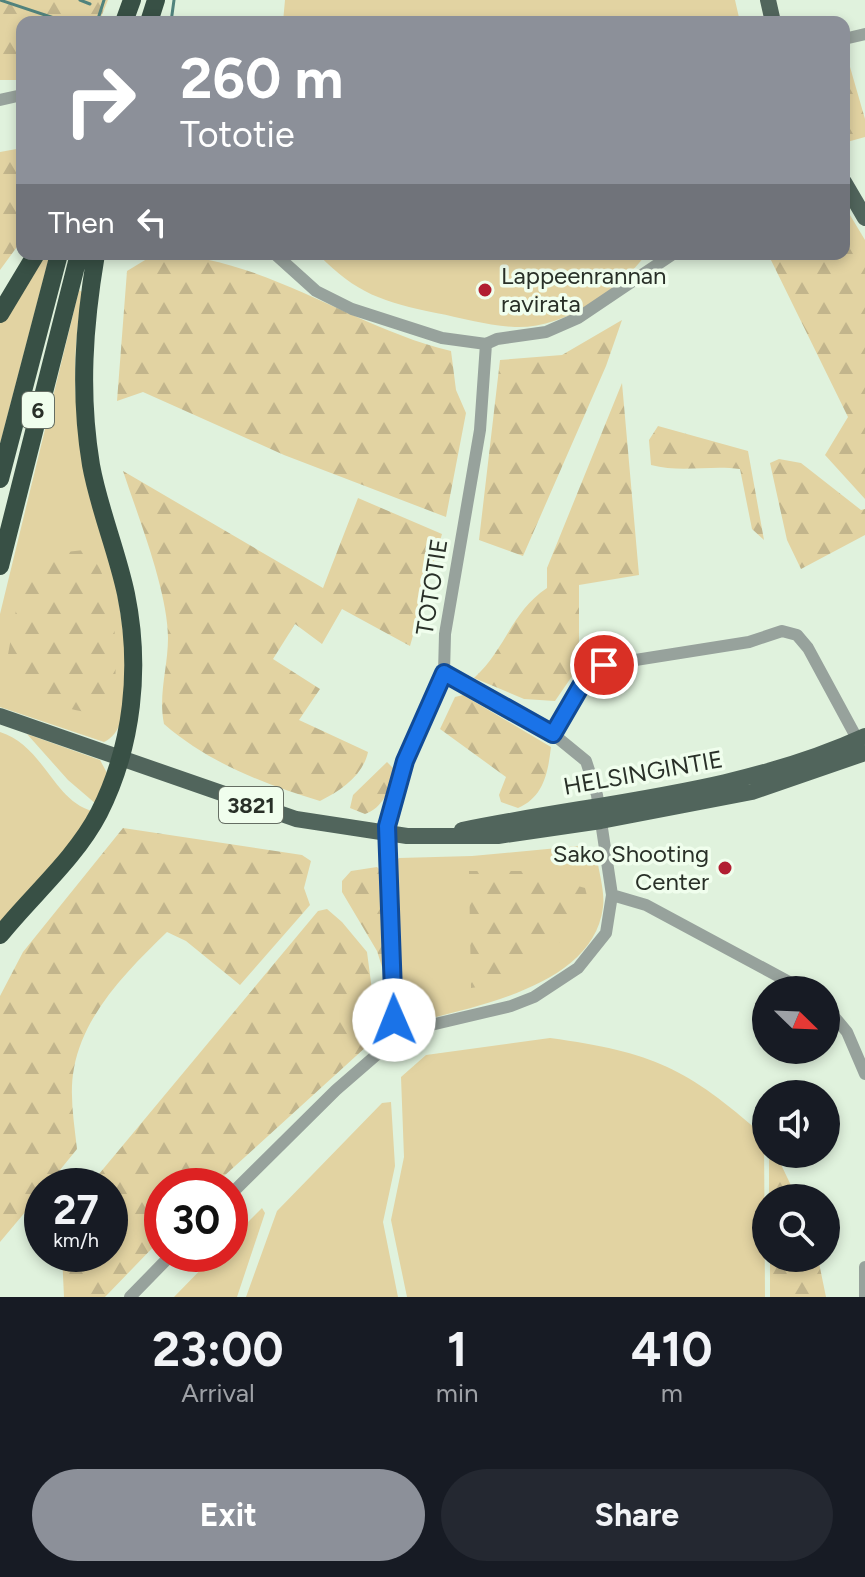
<!DOCTYPE html>
<style>
body{margin:0;font-family:Figtree,sans-serif;background:#242831;color:#f1f3f6;height:100vh;display:flex;flex-direction:column;font-size:30px;white-space:nowrap}
*{box-sizing:border-box;margin:0}
p{font-size:26px;color:#9ea1a6}
.icon{flex:none;width:44px;height:44px;fill:none;stroke:currentColor;stroke-width:2;stroke-linecap:round;stroke-linejoin:round}
.map{position:relative;height:1297px;overflow:hidden}
.details{display:flex;flex-direction:column;background:#171b24;flex:1}
.details>*{flex:none}
.banner{position:absolute;left:16px;top:16px;width:834px;height:244px;border-radius:16px;box-shadow:0 4px 12px #0003;background:#8c9099;color:#fff;overflow:hidden}
.needle{width:52px;rotate:113deg}
.buttons{position:absolute;left:752px;top:976px;display:grid;gap:16px}
.buttons a{display:grid;place-items:center;width:88px;height:88px;border-radius:50%;background:#171b24;box-shadow:0 4px 12px #0003;font-size:40px}
.speed{position:absolute;left:24px;top:1168px;display:flex;gap:16px;font-size:40px;font-weight:700;text-align:center}
.speed>*{display:grid;place-content:center;width:104px;height:104px;border-radius:50%;background:#171b24;box-shadow:0 4px 12px #0003;line-height:1}
.speed small{font-size:20px;font-weight:400}
.speed .limit{border:12px solid #d22;background:#fff;color:#111}
.pin{position:absolute;display:grid;place-items:center;width:68px;height:68px;color:#fff;margin:-34px;border:4px solid #fff;border-radius:50%;box-shadow:0 2px 8px #0007}
.me{position:absolute;width:88px;margin:-44px;rotate:359deg;stroke-linejoin:round;filter:drop-shadow(0 0 6px #0008)}
.turn{display:flex;align-items:center;gap:28px;height:168px;padding:0 32px;font-size:36px}
.turn .icon{width:104px;height:104px;stroke-width:2.5}
.turn b{display:block;font-size:56px;line-height:68px}
.then{display:flex;align-items:center;height:76px;padding:0 32px;background:#0003;gap:16px;font-size:30px}
.eta{display:flex;justify-content:space-evenly;align-items:center;height:136px;text-align:center}
.eta b{font-size:48px;font-weight:700;line-height:56px}
.cta{display:flex;gap:16px;margin-top:auto;padding:16px 32px}
.cta a{flex:1;height:92px;border-radius:48px;background:#8c9099;color:#fff;font-size:32px;font-weight:700;line-height:92px;text-align:center}
.cta a+a{background:#242831;color:#f1f3f6}
.map>svg:first-child{display:block}
.green{fill:#e2d3a2}
.forest{fill:url(#forest-firs)}
.lines{fill:none;stroke-linecap:round;stroke-linejoin:round}
.stream{stroke:#51837d;stroke-width:3}
.minor{stroke:#97a29c;stroke-width:12}
.major{stroke:#51655c;stroke-width:16}
.highway{stroke:#385045;stroke-width:18}
.route-casing{stroke:#114b97;stroke-width:20}
.route{stroke:#1a73e8;stroke-width:14}
.poi-dot{fill:#b11e31;stroke:#f0feed;stroke-width:3}
.labels{text-anchor:middle;stroke-width:7;stroke-linejoin:round;paint-order:stroke}
.shield{fill:#f0feed;stroke:#656e63;stroke-width:2}
.shield-label{font-size:22px;font-weight:bold;fill:#293028}
.poi-label{font-size:24px;fill:#293028;stroke:#f0feed;text-anchor:start}
.street-label{font-size:24px;fill:#293028;stroke:#f0feed}
</style>
<div class="map">
<svg width="865" height="1297" viewBox="0 0 865 1297">
<defs>
<pattern id="forest-firs" width="22" height="20" patternUnits="userSpaceOnUse" patternTransform="scale(2)"><rect width="22" height="20" fill="#e2d3a2"/><path d="M5 1l3.5 6h-7zM16 11l3.5 6h-7z" fill="#c2b58c"/></pattern>
</defs>
<rect width="100%" height="100%" fill="#e0f2dd"/>
<path class="green" d="M285,0H735L740,22H283Z
M42,254H50L0,444V323Z
M318,254H646C619,292 563,329 515,327C488,326 463,318 436,313C384,302 356,294 318,254Z
M79,290L82,292C77,328 73,364 76,401C81,456 166,715 104,742L0,707V614Z
M0,732C44,746 53,800 92,811L71,842L0,925Z
M27,734L100,760L107,773L96,804L68,780Z
M579,846L597,858C599,873 605,892 603,907C593,989 468,1007 405,1025L398,1022L394,863L399,858L472,856Z
M550,1038C653,1052 687,1068 764,1136L765,1297H407L391,1220L404,1157L401,1077L426,1055Z
M391,1102L395,1166L383,1222L398,1297H246L277,1211L382,1103Z
M262,1208L265,1213L237,1297H174L216,1254H230V1240Z"/>
<path class="forest" d="M0,0H108L99,22H22V80H0Z
M848,60L865,119V137L847,142L844,61Z
M22,148V240L0,270V152Z
M844,205L865,240V499L825,455L848,417L768,254H844Z
M155,254C261,254 351,327 451,351L456,390L466,413L446,517L284,455L143,392L117,401L127,271Z
M622,320L606,366L523,556L479,540L500,360L562,355Z
M622,383L639,575L579,585V660L577,669L555,701L524,699L474,678C506,649 511,612 547,588V568Z
M658,426L748,451L764,540L752,529L740,469C710,465 681,473 651,465L649,440Z
M779,459L801,463L861,510L865,509V535L801,569L787,540L770,463Z
M123,471L323,588L358,498L442,534L410,646L342,609L322,644L295,624L273,659L320,689L299,720L368,752C363,775 342,790 320,801C264,784 209,763 164,724C158,695 168,667 168,638C168,592 138,516 123,471Z
M84,550C120,576 117,662 114,704C91,729 24,691 5,671L21,583L39,555Z
M463,695L551,747C548,772 544,797 518,808L501,802L499,795L506,777L440,729L455,697Z
M387,762L395,770C392,787 382,809 365,814L350,808L353,795Z
M123,828L302,855L311,861L304,888L310,905L240,985L186,941L167,932C129,969 84,1013 74,1068C69,1094 74,1122 77,1149L47,1186H42V1192L0,1242V996L23,952Z
M377,867L384,874L386,1016L383,970L377,951L342,892V881L351,871Z
M469,871H525L585,888L590,907C562,945 520,984 471,988Z
M327,909L342,922L367,952L378,1036L213,1186H162V1238L105,1297H64L62,1254H110V1186H89L318,911Z
M769,1154H776L797,1198H769Z
M770,1258H818L826,1297H770Z"/>
<g class="lines">
<path class="stream" d="M0,0L66,22
M80,0L90,4
M97,22L104,0
M171,22L174,0"/>
<path class="minor" d="M844,39L865,34
M0,100L22,95
M275,254L316,291L352,309L442,338L486,344L497,339L546,332L578,318L673,254
M553,734L589,672L604,665L749,642L782,631L797,635L808,648L861,746
M612,895L646,905L804,990
M826,1007L847,1032L865,1074
M393,1055L387,826L405,761L444,673L445,634L480,430L486,344
M230,1195L336,1090L389,1044L431,1025L511,1006L534,997L578,968L606,933L612,895L597,795L586,761L553,734L444,673
M130,1297L172,1254
M865,1297V1267"/>
<path class="major" d="M768,0L773,22
M844,182L865,218
M0,716L296,819L407,836H498L601,821L752,792L865,753
M462,830C597,802 738,794 865,736"/>
<path class="highway" d="M124,22L132,0
M149,22L156,0
M0,314L36,254
M0,479L59,254
M0,566L79,254
M0,935C32,895 75,859 99,813C133,746 141,667 126,594C117,551 99,509 91,465C79,393 84,325 96,254"/>
</g>
<g class="lines">
<g class="route-casing">
<path id="route" d="M394,1020L387,826L405,761L444,673L553,734L589,672L604,665"/>
</g>
<use href="#route" class="route"/>
</g>
<g class="poi-dot">
<circle cx="485" cy="290" r="8"/>
<circle cx="725" cy="868" r="8"/>
</g>
<g class="labels">
<g class="shield">
<rect x="22" y="392" width="32" height="36" rx="6"/>
<rect x="219" y="787" width="64" height="36" rx="6"/>
</g>
<g class="shield-label">
<text x="38" y="418">6</text>
<text x="251" y="813">3821</text>
</g>
<g class="poi-label">
<text x="501" y="284">Lappeenrannan<tspan x="501" dy="28">ravirata</tspan></text>
<text x="709" y="862" text-anchor="end">Sako Shooting<tspan x="709" dy="28">Center</tspan></text>
</g>
<g class="street-label">
<text transform="translate(432 587) rotate(-81)" y="8">TOTOTIE</text>
<text transform="translate(643 773) rotate(-10)" y="8">HELSINGINTIE</text>
</g>
</g>
</svg>
<div class="buttons">
<a><svg class="needle" viewBox="-14 -14 28 28"><path d="M0-13l5 13h-10z" fill="#e53935"/><path d="M0 13l5-13h-10z" fill="#9ea1a6"/></svg></a>
<a><svg class="icon" aria-label="sound" viewBox="0 0 24 24"><path d="M4 9h4l5-4v14l-5-4H4zM17 9q2 3 0 6"/></svg></a>
<a><svg class="icon" aria-label="search" viewBox="0 0 24 24"><circle cx="10" cy="10" r="6"/><path d="M15 15l6 6"/></svg></a>
</div>
<div class="speed"><div>27<small>km/h</small></div><div class="limit">30</div></div>
<div class="pin" style="left:604px;top:665px;background:#d93025"><svg class="icon" aria-label="arrive" viewBox="0 0 24 24"><path d="M6 21V4h12l-3 4 3 4H6"/></svg></div>
<svg class="me" style="left:394px;top:1020px" viewBox="-20 -20 40 40"><circle r="19" fill="#fff"/><path d="M0-13L10 11 0 6-10 11z" fill="#1a73e8"/></svg>
<div class="banner">
<div class="turn"><svg class="icon" aria-label="right" viewBox="0 0 24 24"><path d="M7 20v-9h11M14 6l5 5-5 5"/></svg><div><b>260 m</b>Tototie</div></div>
<div class="then">Then<svg class="icon" aria-label="left" viewBox="0 0 24 24"><path d="M17 20v-9H6M10 6l-5 5 5 5"/></svg></div>
</div>
</div>
<section class="details">
<div class="eta">
<div><b>23:00</b><p>Arrival</p></div>
<div><b>1</b><p>min</p></div>
<div><b>410</b><p>m</p></div>
</div>
<div class="cta"><a>Exit</a><a>Share</a></div>
</section>
